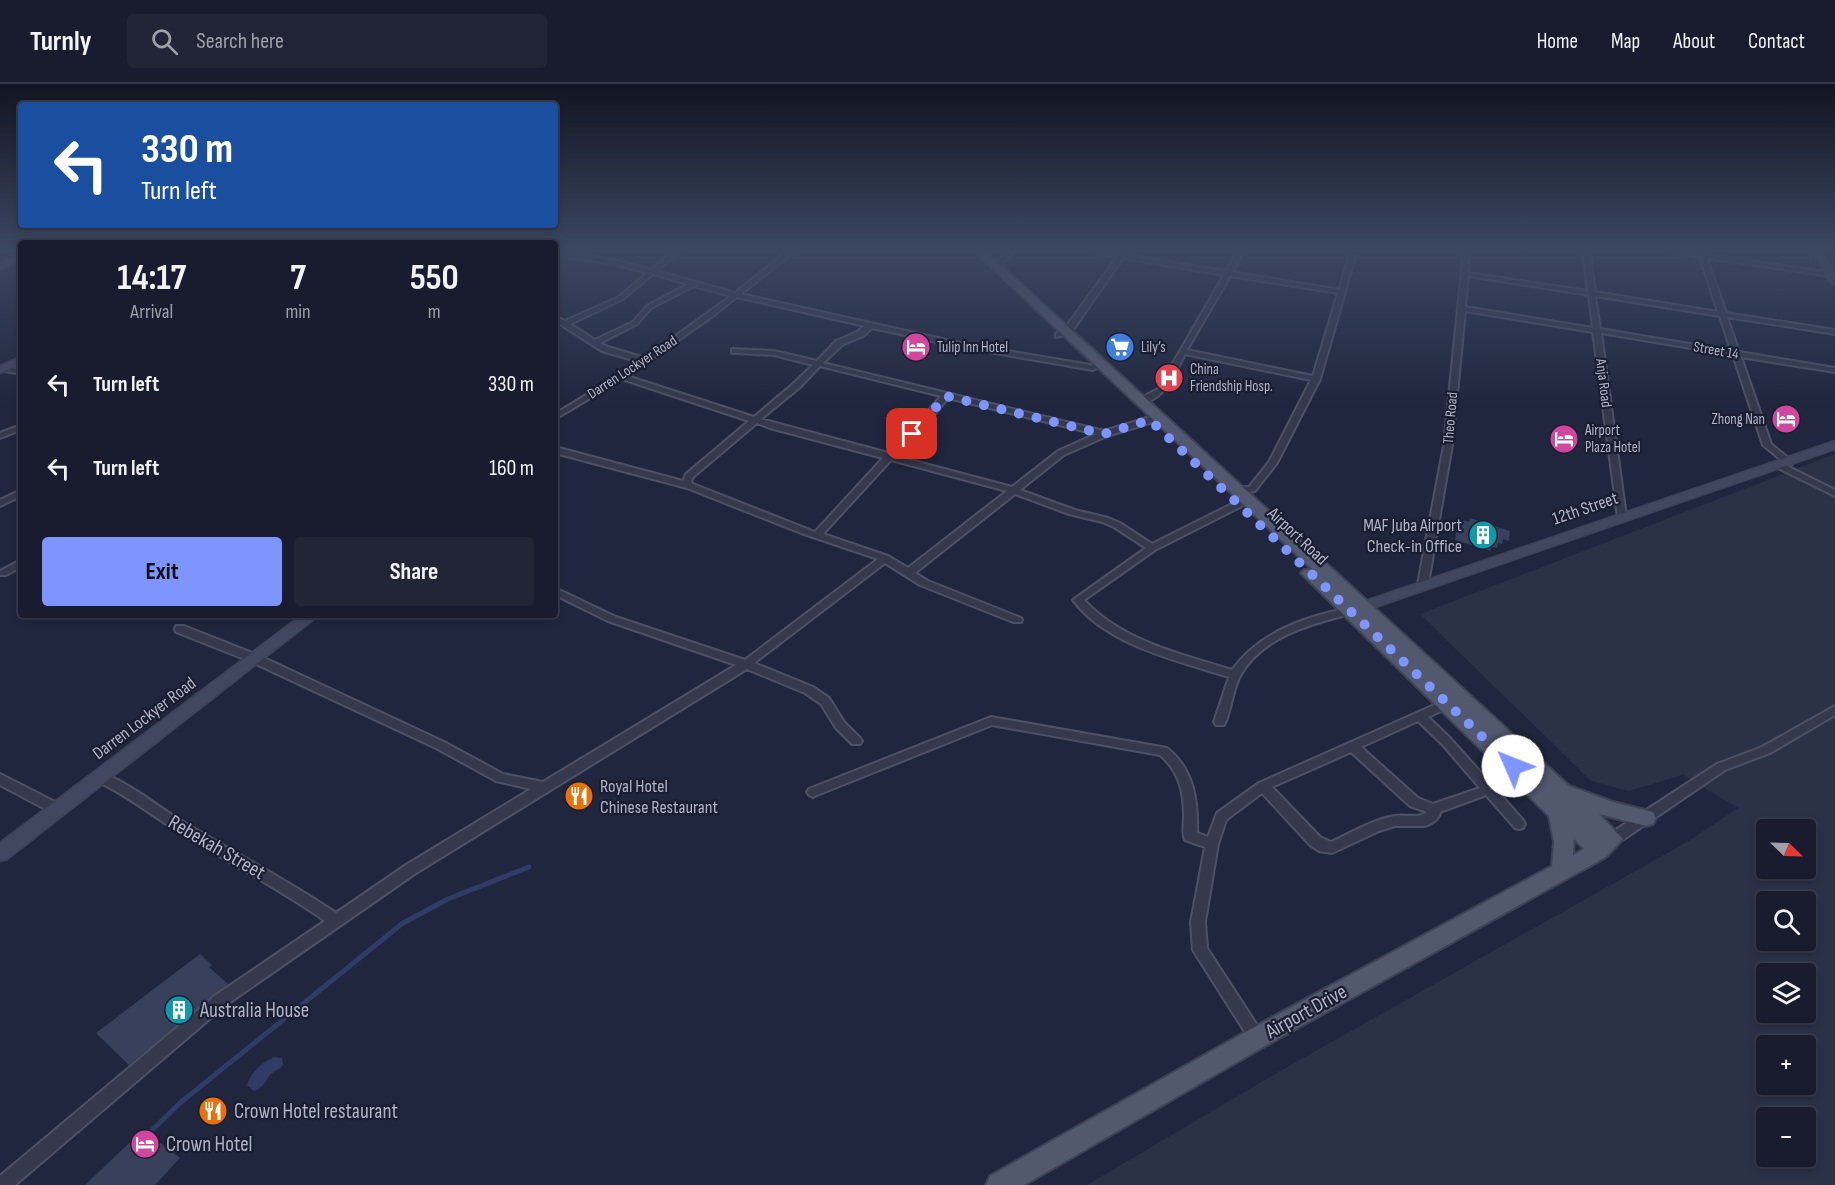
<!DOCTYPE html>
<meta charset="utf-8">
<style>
body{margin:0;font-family:"Sofia Sans Condensed",sans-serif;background:#212536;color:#f1f3f6;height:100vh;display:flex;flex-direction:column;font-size:22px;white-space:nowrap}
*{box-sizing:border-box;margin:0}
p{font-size:20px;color:#9fa1aa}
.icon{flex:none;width:33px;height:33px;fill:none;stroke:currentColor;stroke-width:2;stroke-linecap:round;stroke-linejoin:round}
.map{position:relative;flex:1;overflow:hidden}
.drawer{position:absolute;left:18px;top:156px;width:540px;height:378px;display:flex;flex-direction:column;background:#181c2e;border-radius:6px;box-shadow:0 3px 9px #0003,0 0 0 2px #363a4a}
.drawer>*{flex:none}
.hud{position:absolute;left:18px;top:18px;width:540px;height:126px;border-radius:6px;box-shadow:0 3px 9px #0003,0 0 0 2px #363a4a;background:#1a4fa0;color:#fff;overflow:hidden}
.needle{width:39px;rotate:113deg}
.buttons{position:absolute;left:1756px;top:735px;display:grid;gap:12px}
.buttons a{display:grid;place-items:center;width:60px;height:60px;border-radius:6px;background:#181c2e;box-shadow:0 3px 9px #0003,0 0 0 2px #363a4a;font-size:30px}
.pin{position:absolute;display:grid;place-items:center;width:51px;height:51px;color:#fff;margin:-26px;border-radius:12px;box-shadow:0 3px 9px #0006}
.me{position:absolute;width:66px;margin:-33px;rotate:314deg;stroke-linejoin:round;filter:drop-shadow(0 0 4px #0008)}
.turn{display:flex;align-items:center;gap:21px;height:126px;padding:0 24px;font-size:27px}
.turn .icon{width:78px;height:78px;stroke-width:2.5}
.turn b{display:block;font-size:42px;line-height:51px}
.eta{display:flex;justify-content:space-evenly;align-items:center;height:102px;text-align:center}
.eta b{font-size:36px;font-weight:700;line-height:42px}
.button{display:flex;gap:12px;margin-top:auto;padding:12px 24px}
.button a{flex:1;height:69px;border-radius:6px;background:#7e95ff;color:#111;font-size:24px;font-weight:700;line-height:69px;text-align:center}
.button a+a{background:#212536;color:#f1f3f6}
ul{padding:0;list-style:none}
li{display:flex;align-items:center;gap:18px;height:84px;padding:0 24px}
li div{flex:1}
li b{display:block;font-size:22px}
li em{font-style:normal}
header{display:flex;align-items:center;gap:36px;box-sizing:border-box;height:84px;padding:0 30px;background:#181c2e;border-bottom:2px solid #363a4a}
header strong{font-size:28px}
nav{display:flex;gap:33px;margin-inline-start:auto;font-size:21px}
.search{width:420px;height:54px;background:#212536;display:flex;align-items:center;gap:15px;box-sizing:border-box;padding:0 21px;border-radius:6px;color:#9fa1aa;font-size:22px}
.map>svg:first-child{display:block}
.airport{fill:#2b3147;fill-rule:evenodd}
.water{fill:#313b63}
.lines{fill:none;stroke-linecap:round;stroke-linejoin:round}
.stream{stroke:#313b63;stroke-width:5}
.building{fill:#39405b}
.street-casing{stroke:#4c5165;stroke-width:4}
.secondary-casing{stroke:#3d4256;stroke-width:3}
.primary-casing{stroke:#3d4256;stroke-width:4}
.street{fill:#34394d;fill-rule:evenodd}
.secondary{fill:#424760;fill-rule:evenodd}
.primary{fill:#52586d;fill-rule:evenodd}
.route{stroke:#7e95ff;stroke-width:10;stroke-dasharray:0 18}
.labels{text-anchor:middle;stroke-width:4.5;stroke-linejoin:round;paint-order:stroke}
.far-poi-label{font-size:15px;fill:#afb4c9;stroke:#191e32;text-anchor:start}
.far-street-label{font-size:15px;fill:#afb4c9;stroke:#191e32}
.street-label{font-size:18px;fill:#afb4c9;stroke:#191e32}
.poi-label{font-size:18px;fill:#afb4c9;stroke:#191e32;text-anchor:end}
.near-street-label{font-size:21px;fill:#afb4c9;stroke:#191e32}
.near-poi-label{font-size:21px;fill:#afb4c9;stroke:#191e32;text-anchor:start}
</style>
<header>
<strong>Turnly</strong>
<div class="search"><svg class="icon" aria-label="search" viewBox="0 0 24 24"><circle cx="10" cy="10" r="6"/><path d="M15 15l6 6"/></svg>Search here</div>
<nav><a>Home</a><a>Map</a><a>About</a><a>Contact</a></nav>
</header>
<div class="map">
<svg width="1835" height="1101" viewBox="0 0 1835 1101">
<rect width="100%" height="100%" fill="#20263d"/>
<path class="airport" d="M1835,370V1101H1087L1280,987L1687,758L1738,724L1683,691L1629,707L1591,697L1420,530ZM1767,746H1806V784H1767ZM1767,818H1806V856H1767ZM1767,890H1806V928H1767ZM1767,962H1806V1000H1767ZM1767,1034H1806V1072H1767Z"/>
<path class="water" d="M274,973L282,974L283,981C280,985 274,987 271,990C264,997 266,1003 254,1007L247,1001C252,987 261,979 274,973Z"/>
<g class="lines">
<path class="stream" d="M145,1053L180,1019L403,839L448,815L529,783"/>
</g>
<path class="building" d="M1470,434L1510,447L1509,457L1503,455L1502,460L1498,459L1497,464L1491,463V467L1455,456L1459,435L1469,438Z
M200,870L212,881L209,883L228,900L129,981L96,949Z
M143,1046L180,1074L155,1101H85Z"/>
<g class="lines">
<g class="street-casing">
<path id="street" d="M560,166H567L564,169L619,177L651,186L675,166H682L657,187L735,209L789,166H796L741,210L960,259L1096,282L1097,284L1093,286L960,263L872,244L863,252L842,261L823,279L1104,347L1147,334H1153V338L1107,352L1064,371L1020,406L1075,426L1108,434L1120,439L1152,460L1234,419H1240L1242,421L1240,423L1155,466L1084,516C1122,557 1181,570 1232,586C1260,548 1304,533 1349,524L1354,527L1353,529C1312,540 1262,552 1240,592C1232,607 1232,625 1224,641H1216L1214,638L1229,593C1178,577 1106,561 1073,516L1146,464L1114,443L1102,438L1069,430L1015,410L915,489L928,497L1021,534L1022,536L1021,538H1013L920,501L885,479L754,579L813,603L829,614L844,638L860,654L862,657L860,660H852L836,644L821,620L805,609L747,585L416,789L226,921L15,1101H0V1092L216,911L325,837C277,803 225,777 176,746C148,729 124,709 94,696L92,693L94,690C106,686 133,705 143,711C157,721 171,731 185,739C236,770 288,796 336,829L406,781L531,705L496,697L436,664L252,578L176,548L175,545L176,542H184L260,572L444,658L503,690L543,698L736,581L608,537L555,511V504L616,533L745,576L878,475L801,449L687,404L555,369V363L683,397L686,390L749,337L622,295L555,335V330L640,278L602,267L555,237V232L565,237L619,213L647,189L618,181L557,171L556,170ZM653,190L688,200L647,222L633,238L595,256L570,240L623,215ZM694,202L731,212L645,274L608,263L600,259L637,240L651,224ZM737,213L865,242L857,248L836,257L817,277L774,267L732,265V269H735L774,271L813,281L793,300L754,333L627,292L710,234ZM820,282L941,312L892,370L761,335L799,304ZM948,314L1096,350L1058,367L1012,403L899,373ZM757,339L770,344L883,374L815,448L693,400L691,398L693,393ZM891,376L1007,407L908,484L888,472L823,450Z
M1009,166H1016L998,184H994V182Z
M1081,166H1097L1119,170L1123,167L1126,169L1125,171L1226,187L1238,166H1244L1232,188L1339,206L1351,166H1357L1320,295L1277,379L1255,407L1237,409L1233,406L1237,403H1249L1269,378L1311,296L1185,270C1175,288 1164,319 1139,319V315L1158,305L1224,191L1123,174L1070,250L1056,253V249L1064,246L1117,173ZM1230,192L1338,209L1313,292L1187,266Z
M1464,166H1470L1468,189L1588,207L1583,166H1589L1595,208L1718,228L1700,173L1662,166H1680L1699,169L1698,166H1704L1705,170L1832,189L1833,190L1830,192L1707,174L1726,229L1835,246V250L1727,233L1739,268L1835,284V288L1741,273L1771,360L1793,378L1792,380H1786L1763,361L1733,271L1601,249L1626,432L1624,434H1618L1593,248L1465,227L1452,361L1428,500L1423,503L1419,502L1418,500L1444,361ZM1468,192L1589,211L1593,244L1465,223ZM1595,212L1720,232L1731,267L1600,245Z
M0,282L21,286V290L0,286Z
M21,341V346L0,354V349Z
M1779,378L1835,406V412L1776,383V379Z
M21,406V412L0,422V416Z
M21,476V483L6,491H0V487Z
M1448,615L1452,616L1454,619L1452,622L1428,633L1450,654L1523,736L1525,740L1523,744L1519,745L1515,744L1486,711L1440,728C1440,735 1431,740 1425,742H1395L1379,747L1332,769L1319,767L1310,761L1262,709L1226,736L1218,760L1205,838L1207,864L1262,949L1265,954L1262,959L1257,961L1252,959L1193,866L1191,838L1205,763L1185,756C1182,748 1184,740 1184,732C1184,708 1179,687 1160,671L992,641L817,711L813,713L809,711L807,708L809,705L991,633L1167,664C1194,685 1198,717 1197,749L1208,753L1217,729L1259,699ZM1418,637L1442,660L1480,704L1433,720L1418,714L1361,663ZM1351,668L1410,722L1427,728C1418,735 1405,730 1394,732C1372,736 1351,749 1331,758L1320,753L1272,703Z
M1835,622V631L1770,669L1725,686L1618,759L1613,760L1608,759L1607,755L1608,751L1717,680L1762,663Z
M0,690L63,722L65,726L63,730L59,731L55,730L0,701Z"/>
</g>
<g class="secondary-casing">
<path id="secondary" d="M1812,166H1821L1835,190V201L1830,198Z
M21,273V280L0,289V282Z
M1835,357V365L1358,529H1348L1346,526L1348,523Z
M302,531H319L7,775L0,777V759Z"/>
</g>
<g class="primary-casing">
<path id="primary" d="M973,166H984L1569,702L1613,718L1653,728L1656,734L1653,740L1646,742L1599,730L1623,755L1606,773L1265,962L1024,1101H986L990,1092L1249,946L1552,782L1554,758L1549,732L1301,489L1304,486L1312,485ZM1574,755L1584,765L1573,771Z
M21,169V176L0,185V178Z"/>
</g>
<use href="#street" class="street"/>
<use href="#secondary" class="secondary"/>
<use href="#primary" class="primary"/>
</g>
<linearGradient id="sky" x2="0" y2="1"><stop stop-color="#121522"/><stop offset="0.52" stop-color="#3c4762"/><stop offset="1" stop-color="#3c4762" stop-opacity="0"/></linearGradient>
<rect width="1835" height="320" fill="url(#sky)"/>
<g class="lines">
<path class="route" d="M912,350L946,312L1104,350L1150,336L1513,682"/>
</g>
<defs>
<g id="hotel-disc" transform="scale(1.5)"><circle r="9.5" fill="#d1479c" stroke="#191e32"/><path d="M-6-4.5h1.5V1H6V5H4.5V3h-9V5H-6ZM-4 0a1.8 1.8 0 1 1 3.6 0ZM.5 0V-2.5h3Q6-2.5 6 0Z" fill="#fff"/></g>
<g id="supermarket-disc" transform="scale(1.5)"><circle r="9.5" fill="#3f7fe0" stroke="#191e32"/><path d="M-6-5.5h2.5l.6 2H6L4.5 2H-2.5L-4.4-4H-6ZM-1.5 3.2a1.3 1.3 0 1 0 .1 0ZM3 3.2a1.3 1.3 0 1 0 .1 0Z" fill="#fff"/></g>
<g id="hospital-disc" transform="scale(1.5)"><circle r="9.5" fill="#e0444e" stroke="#191e32"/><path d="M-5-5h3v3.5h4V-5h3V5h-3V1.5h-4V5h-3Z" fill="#fff"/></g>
<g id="building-disc" transform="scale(1.5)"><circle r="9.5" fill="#0f9aa8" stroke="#191e32"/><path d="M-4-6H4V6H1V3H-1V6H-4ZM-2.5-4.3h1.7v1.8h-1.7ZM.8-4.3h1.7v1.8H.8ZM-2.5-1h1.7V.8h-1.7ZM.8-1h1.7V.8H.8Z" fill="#fff"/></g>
<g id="restaurant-disc" transform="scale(1.5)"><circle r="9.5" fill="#e8710a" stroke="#191e32"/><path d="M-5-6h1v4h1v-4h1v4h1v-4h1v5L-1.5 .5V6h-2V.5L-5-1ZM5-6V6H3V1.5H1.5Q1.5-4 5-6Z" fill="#fff"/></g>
</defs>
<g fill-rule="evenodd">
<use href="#hotel-disc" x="916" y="263"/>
<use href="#supermarket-disc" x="1120" y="263"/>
<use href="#hospital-disc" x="1169" y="294"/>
<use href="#hotel-disc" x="1786" y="335"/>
<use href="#hotel-disc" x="1564" y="355"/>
<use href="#building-disc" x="1483" y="451"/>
<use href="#restaurant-disc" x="579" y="712"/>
<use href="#building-disc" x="179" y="926"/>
<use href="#restaurant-disc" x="213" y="1027"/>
<use href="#hotel-disc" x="145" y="1060"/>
</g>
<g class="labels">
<g class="far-poi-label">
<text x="937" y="268">Tulip Inn Hotel</text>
<text x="1141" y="268">Lily’s</text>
<text x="1190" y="290">China<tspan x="1190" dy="17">Friendship Hosp.</tspan></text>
<text x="1765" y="340" text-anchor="end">Zhong Nan</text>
<text x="1585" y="351">Airport<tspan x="1585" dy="17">Plaza Hotel</tspan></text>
</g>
<g class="far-street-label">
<text transform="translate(1716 266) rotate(10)" y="5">Street 14</text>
<text transform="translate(632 283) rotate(-33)" y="5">Darren Lockyer Road</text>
<text transform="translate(1604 299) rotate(83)" y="5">Anja Road</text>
<text transform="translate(1450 334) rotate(-85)" y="5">Theo Road</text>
</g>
<g class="street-label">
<text transform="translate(1585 424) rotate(-19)" y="6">12th Street</text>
<text transform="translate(1298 452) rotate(43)" y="6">Airport Road</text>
<text transform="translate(144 634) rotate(-37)" y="6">Darren Lockyer Road</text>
</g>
<g class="poi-label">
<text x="1462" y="447">MAF Juba Airport<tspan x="1462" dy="21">Check-in Office</tspan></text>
<text x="600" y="708" text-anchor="start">Royal Hotel<tspan x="600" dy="21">Chinese Restaurant</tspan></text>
</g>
<g class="near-street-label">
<text transform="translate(217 763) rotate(30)" y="7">Rebekah Street</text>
<text transform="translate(1306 927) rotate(-29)" y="7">Airport Drive</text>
</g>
<g class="near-poi-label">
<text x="200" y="933">Australia House</text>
<text x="234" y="1034">Crown Hotel restaurant</text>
<text x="166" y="1067">Crown Hotel</text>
</g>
</g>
</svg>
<div class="buttons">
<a><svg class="needle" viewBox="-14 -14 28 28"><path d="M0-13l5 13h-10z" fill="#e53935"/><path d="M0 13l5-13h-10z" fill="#9fa1aa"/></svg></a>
<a><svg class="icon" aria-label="search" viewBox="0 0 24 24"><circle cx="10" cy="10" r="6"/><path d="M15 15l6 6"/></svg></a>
<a><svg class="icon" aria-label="layers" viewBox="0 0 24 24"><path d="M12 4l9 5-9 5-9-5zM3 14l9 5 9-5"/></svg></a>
<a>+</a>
<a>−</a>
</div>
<div class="pin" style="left:912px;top:350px;background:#d93025"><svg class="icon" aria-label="arrive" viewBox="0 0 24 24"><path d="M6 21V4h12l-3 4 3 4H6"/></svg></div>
<svg class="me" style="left:1513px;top:682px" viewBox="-20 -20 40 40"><circle r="19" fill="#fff"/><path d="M0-13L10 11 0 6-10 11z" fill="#7e95ff"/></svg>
<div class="hud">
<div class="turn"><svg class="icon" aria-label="left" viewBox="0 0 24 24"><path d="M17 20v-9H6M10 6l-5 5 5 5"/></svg><div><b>330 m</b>Turn left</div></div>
</div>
<section class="drawer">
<div class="eta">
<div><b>14:17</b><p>Arrival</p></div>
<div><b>7</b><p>min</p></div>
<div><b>550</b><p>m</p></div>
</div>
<ul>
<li><svg class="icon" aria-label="left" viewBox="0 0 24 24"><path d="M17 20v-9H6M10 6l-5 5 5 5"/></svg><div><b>Turn left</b></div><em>330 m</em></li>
<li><svg class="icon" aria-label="left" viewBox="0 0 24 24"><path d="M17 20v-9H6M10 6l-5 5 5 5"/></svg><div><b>Turn left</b></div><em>160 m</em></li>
</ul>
<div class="button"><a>Exit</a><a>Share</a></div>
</section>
</div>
